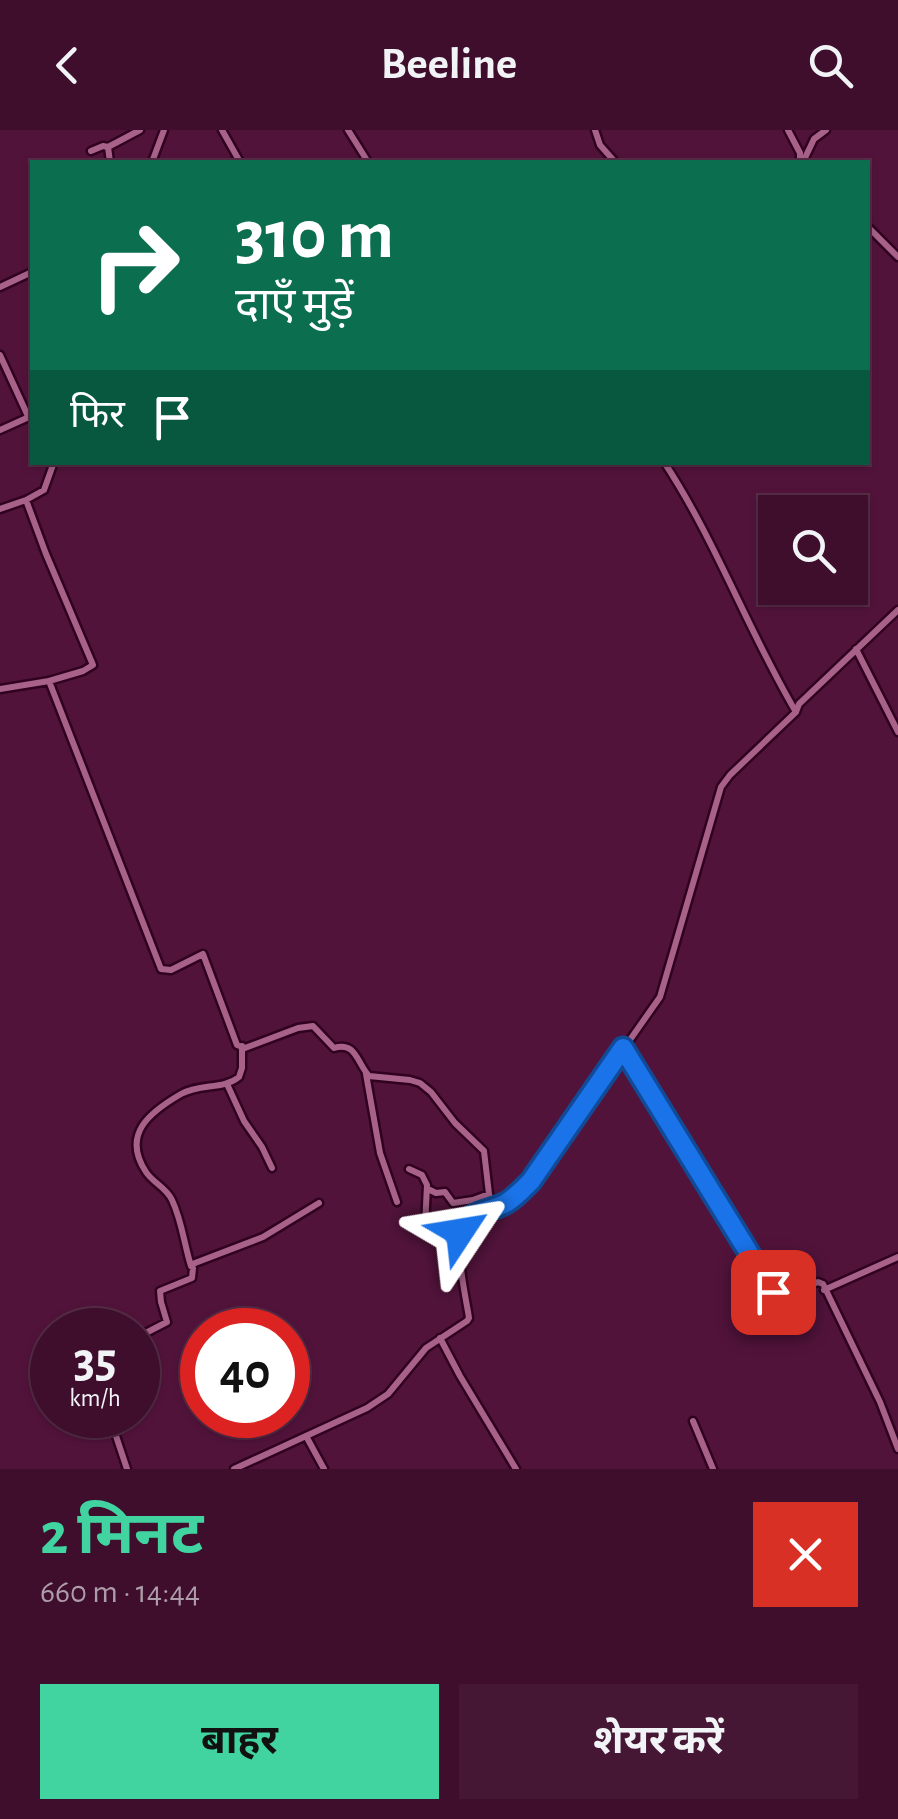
<!DOCTYPE html>
<html lang="hi">
<meta charset="utf-8">
<style>
body{margin:0;font-family:"Alegreya Sans","Noto Sans Devanagari",sans-serif;background:#451734;color:#f1f3f6;height:100vh;display:flex;flex-direction:column;font-size:38px;white-space:nowrap}
*{box-sizing:border-box;margin:0}
p{font-size:32px;color:#ad9ca9}
.icon{flex:none;width:55px;height:55px;fill:none;stroke:currentColor;stroke-width:2;stroke-linecap:round;stroke-linejoin:round}
.map{position:relative;height:1339px;overflow:hidden}
.details{display:flex;flex-direction:column;background:#3e0e2c;flex:1}
.details>*{flex:none}
.top-card{position:absolute;left:30px;top:30px;width:840px;height:305px;border-radius:0px;box-shadow:0 2px 8px #0004,0 0 0 2px #572e48;background:#0b6e4f;color:#fff;overflow:hidden}
.fabs{position:absolute;left:758px;top:365px;display:grid;gap:20px}
.fabs a{display:grid;place-items:center;width:110px;height:110px;border-radius:0px;background:#3e0e2c;box-shadow:0 2px 8px #0004,0 0 0 2px #572e48;font-size:50px}
.speed{position:absolute;left:30px;top:1178px;display:flex;gap:20px;font-size:50px;font-weight:700;text-align:center}
.speed>*{display:grid;place-content:center;width:130px;height:130px;border-radius:50%;background:#3e0e2c;box-shadow:0 2px 8px #0004,0 0 0 2px #572e48;line-height:1}
.speed small{font-size:25px;font-weight:400}
.speed .limit{border:15px solid #d22;background:#fff;color:#111}
.pin{position:absolute;display:grid;place-items:center;width:85px;height:85px;color:#fff;margin:-42px;border-radius:20px;box-shadow:0 5px 15px #0006}
.me{position:absolute;width:110px;margin:-55px;rotate:57deg;stroke-linejoin:round;filter:drop-shadow(0 0 8px #0008)}
.turn{display:flex;align-items:center;gap:35px;height:210px;padding:0 40px;font-size:45px}
.turn .icon{width:130px;height:130px;stroke-width:2.5}
.turn b{display:block;font-size:70px;line-height:85px}
.then{display:flex;align-items:center;height:95px;padding:0 40px;background:#0003;gap:20px;font-size:38px}
.round{display:grid;place-items:center;flex:none;width:105px;height:105px;border-radius:0px;background:#451734}
.overview{display:flex;align-items:center;justify-content:space-between;height:170px;padding:0 40px}
h1{font-size:60px;font-weight:700;line-height:75px;color:#41d4a1}
.action{display:flex;gap:20px;margin-top:auto;padding:20px 40px}
.action a{flex:1;height:115px;border-radius:0px;background:#41d4a1;color:#111;font-size:40px;font-weight:700;line-height:115px;text-align:center}
.action a+a{background:#451734;color:#f1f3f6}
header{display:flex;justify-content:space-between;align-items:center;height:130px;padding:0 40px;background:#3e0e2c;font-size:45px;font-weight:700}
.map>svg:first-child{display:block}
.lines{fill:none;stroke-linecap:round;stroke-linejoin:round}
.minor-casing{stroke:#300220;stroke-width:11}
.minor{stroke:#a8628a;stroke-width:6}
.route-casing{stroke:#114b97;stroke-width:25}
.route{stroke:#1a73e8;stroke-width:18}
</style>
<header><svg class="icon" aria-label="back" viewBox="0 0 24 24"><path d="M15 5l-7 7 7 7"/></svg>Beeline<svg class="icon" aria-label="search" viewBox="0 0 24 24"><circle cx="10" cy="10" r="6"/><path d="M15 15l6 6"/></svg></header>
<div class="map">
<svg width="898" height="1339" viewBox="0 0 898 1339">
<rect width="100%" height="100%" fill="#52133b"/>
<g class="lines">
<g class="minor-casing">
<path id="minor" d="M222,0L240,32
M348,0L368,32
M595,0L600,15L615,32
M788,0L800,23V32
M91,21L103,16L108,17
M110,32L108,17L140,0
M152,32L164,0
M803,32L814,9L826,0
M868,97L898,127
M0,157L32,142
M0,225L27,284L28,287L32,286
M0,300L29,287
M664,332C716,411 748,501 796,582
M26,370L46,424L93,535L83,541L49,551
M0,379L26,370L44,360L54,332
M856,519L898,602
M0,559L49,551L161,839L171,840L203,824L237,915L245,918L298,898L313,896L334,918C356,911 357,933 369,946L410,950L420,953L431,962L455,993L484,1021L489,1064L495,1080
M623,918L778,1169L818,1152L823,1154L880,1272L898,1319
M366,944L380,1023L397,1072
M227,954L244,991L262,1017L272,1038
M409,1039L422,1045L427,1055L425,1097
M428,1059L436,1063L445,1062L453,1073L473,1070L489,1064
M191,1136C184,1114 182,1091 172,1070C166,1057 153,1053 146,1042C121,1004 150,982 181,964C200,953 223,960 239,947L242,938V916
M824,1160L898,1127
M138,1207L167,1192L161,1172L160,1161L192,1148L193,1138L191,1136L195,1133L263,1107L319,1073
M440,1208L460,1246L516,1339
M109,1285L127,1339
M693,1291L713,1339
M306,1306L324,1339
M234,1339L367,1278L388,1264L426,1218L467,1191L469,1188C466,1166 449,1100 469,1086C477,1081 485,1083 493,1080C508,1075 520,1062 531,1051L660,867L721,657L730,645L796,582L799,574L898,480"/>
</g>
<use href="#minor" class="minor"/>
</g>
<g class="lines">
<g class="route-casing">
<path id="route" d="M460,1102C467,1080 488,1083 506,1073C516,1067 523,1059 531,1051L623,918L773,1162"/>
</g>
<use href="#route" class="route"/>
</g>
</svg>
<div class="fabs">
<a><svg class="icon" aria-label="search" viewBox="0 0 24 24"><circle cx="10" cy="10" r="6"/><path d="M15 15l6 6"/></svg></a>
</div>
<div class="speed"><div>35<small>km/h</small></div><div class="limit">40</div></div>
<div class="pin" style="left:773px;top:1162px;background:#d93025"><svg class="icon" aria-label="arrive" viewBox="0 0 24 24"><path d="M6 21V4h12l-3 4 3 4H6"/></svg></div>
<svg class="me" style="left:460px;top:1102px" viewBox="-20 -20 40 40"><path d="M0-17L14 15 0 8-14 15z" fill="#1a73e8" stroke="#fff" stroke-width="4"/></svg>
<div class="top-card">
<div class="turn"><svg class="icon" aria-label="right" viewBox="0 0 24 24"><path d="M7 20v-9h11M14 6l5 5-5 5"/></svg><div><b>310 m</b>दाएँ मुड़ें</div></div>
<div class="then">फिर<svg class="icon" aria-label="arrive" viewBox="0 0 24 24"><path d="M6 21V4h12l-3 4 3 4H6"/></svg></div>
</div>
</div>
<section class="details">
<div class="overview"><div><h1>2 मिनट</h1><p>660 m · 14:44</p></div><a class="round" style="background:#d93025;color:#fff"><svg class="icon" aria-label="close" viewBox="0 0 24 24"><path d="M6 6l12 12M18 6L6 18"/></svg></a></div>
<div class="action"><a>बाहर</a><a>शेयर करें</a></div>
</section>
